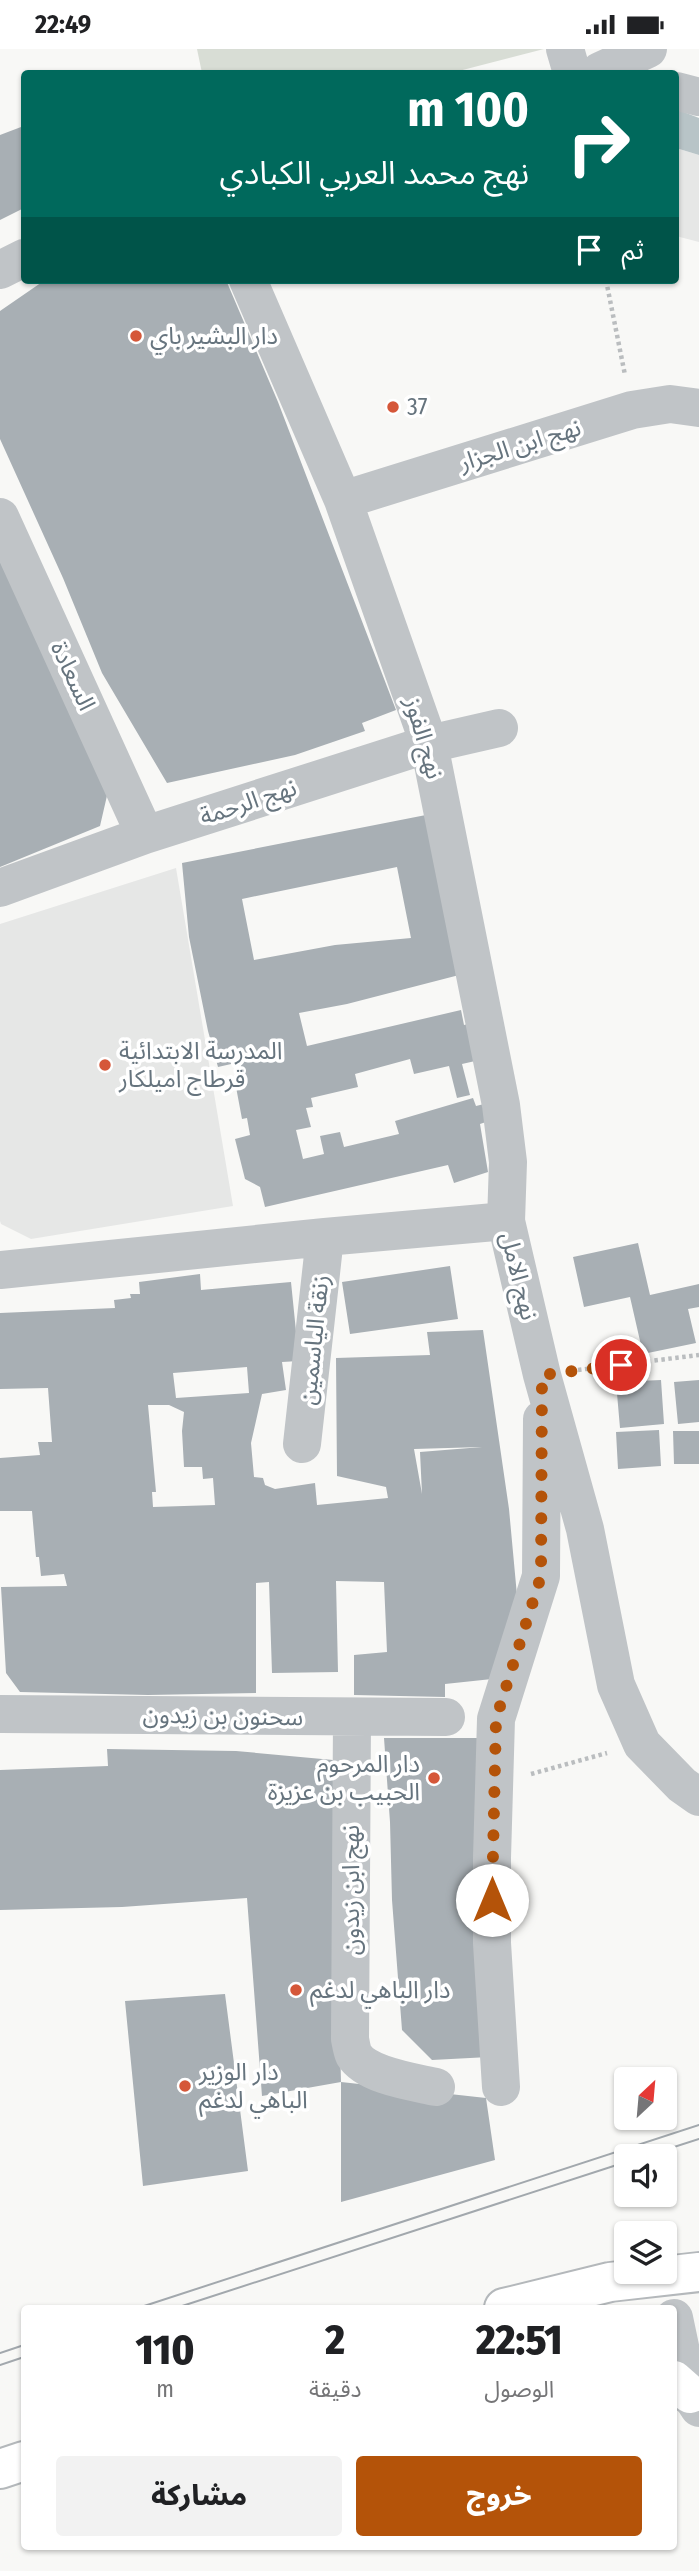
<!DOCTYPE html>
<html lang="ar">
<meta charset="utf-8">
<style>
body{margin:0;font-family:"Fira Sans Condensed","Noto Sans Arabic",sans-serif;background:#f2f2f2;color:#202124;direction:rtl;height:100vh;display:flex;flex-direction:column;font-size:26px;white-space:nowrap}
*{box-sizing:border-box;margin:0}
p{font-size:23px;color:#757577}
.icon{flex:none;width:38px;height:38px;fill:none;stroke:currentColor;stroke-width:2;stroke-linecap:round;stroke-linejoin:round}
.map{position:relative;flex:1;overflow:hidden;direction:ltr}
.details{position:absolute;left:21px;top:2256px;width:656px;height:245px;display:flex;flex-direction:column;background:#fff;border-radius:7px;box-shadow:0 2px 5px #0004;direction:rtl}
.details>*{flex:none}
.banner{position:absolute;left:21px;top:21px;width:658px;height:214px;border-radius:7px;box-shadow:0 2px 5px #0004;direction:rtl;background:#00695c;color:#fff;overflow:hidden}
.needle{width:46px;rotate:26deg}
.fabs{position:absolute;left:614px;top:2018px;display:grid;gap:14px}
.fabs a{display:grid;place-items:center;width:63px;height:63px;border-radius:7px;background:#fff;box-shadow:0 2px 5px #0004;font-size:35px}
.pin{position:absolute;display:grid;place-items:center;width:60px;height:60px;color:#fff;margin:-30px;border:4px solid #fff;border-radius:50%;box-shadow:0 2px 7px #0007}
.me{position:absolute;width:77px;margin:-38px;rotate:0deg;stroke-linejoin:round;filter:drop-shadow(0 0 5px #0008)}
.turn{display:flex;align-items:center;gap:24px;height:147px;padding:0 35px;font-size:32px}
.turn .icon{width:91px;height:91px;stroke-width:2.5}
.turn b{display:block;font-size:49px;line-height:60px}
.then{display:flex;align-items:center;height:66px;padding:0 35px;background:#0003;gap:14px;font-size:26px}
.eta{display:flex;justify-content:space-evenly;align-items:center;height:119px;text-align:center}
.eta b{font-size:42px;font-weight:800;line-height:49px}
.action{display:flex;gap:14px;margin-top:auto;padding:14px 35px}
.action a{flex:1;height:80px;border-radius:7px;background:#b45309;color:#fff;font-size:28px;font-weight:800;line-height:80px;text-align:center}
.action a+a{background:#f2f2f2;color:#202124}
.status{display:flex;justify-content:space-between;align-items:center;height:49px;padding:0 35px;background:#fff;direction:ltr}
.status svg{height:19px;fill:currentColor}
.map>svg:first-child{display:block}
.built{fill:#e6e7e6}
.green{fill:#d8ddd5}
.water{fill:#b8c4c7}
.building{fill:#a8afb4;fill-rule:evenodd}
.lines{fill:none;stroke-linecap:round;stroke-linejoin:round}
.major-casing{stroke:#b4b8bb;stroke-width:42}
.path{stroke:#babdbf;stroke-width:4.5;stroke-dasharray:3.5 3.5;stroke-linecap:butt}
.minor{stroke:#c0c4c7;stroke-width:38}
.major{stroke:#fff;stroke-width:38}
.tram{stroke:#a2a8ad;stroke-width:2}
.route{stroke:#b45309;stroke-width:12;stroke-dasharray:0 21.6}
.poi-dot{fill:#d55739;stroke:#fff;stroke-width:2.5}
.labels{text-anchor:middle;stroke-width:7;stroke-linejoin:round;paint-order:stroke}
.poi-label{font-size:24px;fill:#66747e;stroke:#fff;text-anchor:start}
.street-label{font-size:24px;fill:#66747e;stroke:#fff}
</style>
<div class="status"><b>22:49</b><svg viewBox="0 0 49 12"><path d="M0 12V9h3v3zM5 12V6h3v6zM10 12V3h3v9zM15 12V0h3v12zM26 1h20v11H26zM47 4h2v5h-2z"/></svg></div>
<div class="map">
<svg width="699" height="2522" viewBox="0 0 699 2522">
<rect width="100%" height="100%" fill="#f8f8f6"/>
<path class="built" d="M676,99L699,106V193L676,187Z
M176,819L233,1157L31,1190L1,1175L0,1172V875Z"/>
<path class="green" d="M197,0H544L451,24H202Z"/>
<path class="water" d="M676,60L699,69V106L676,99Z"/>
<path class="building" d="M21,78L24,101V159L0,171V86Z
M45,231H226L278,353L396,661L362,674L365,682L295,706L167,734L102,624L63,529L0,390V262Z
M0,507L109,738L100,777L0,818Z
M431,765L463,925L347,955L299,964L307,997L461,961L464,976L475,973L484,1010L462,1015L470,1046L457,1049L449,1017L414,1025L410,1010L355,1025L358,1038L311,1049L313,1058L306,1059L311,1078L296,1081L303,1110L324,1105L320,1087L340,1083L344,1098L399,1085L395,1072L473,1049L476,1057L488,1054L492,1071L480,1075L488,1123L454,1134L448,1116L265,1158L260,1138L245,1130L235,1090L250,1086L247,1069L242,1070L236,1038L245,1036L240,1013L218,1018L208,982L189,888L182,814ZM397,818L411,889L335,896L254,911L242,850Z
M638,1194L650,1246L699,1235V1258L688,1260L696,1294L643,1305L630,1248L584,1258L573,1208Z
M450,1217L458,1270L350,1285L342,1233Z
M200,1225L201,1241L291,1233L299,1312L282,1313L286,1341L262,1345L251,1394L254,1428L263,1429L265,1436L275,1440L315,1434L317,1456L388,1449L386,1438L337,1427L336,1309L430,1306L427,1283L483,1281L509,1460L519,1568L492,1630L445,1635V1648L354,1646V1606L387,1603L384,1533L336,1532L338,1623L272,1624L269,1533L256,1534V1644L148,1646L20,1643L6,1624L1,1538L67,1537L64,1525L41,1527L39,1508H36L32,1462H0V1409L40,1406L38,1393H52L48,1339L0,1340V1264L115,1259L114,1251L131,1249L130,1245H140L139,1233ZM247,1318L249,1344L176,1349L173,1324ZM148,1356H169L184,1363L182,1382L184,1418H202L203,1430L213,1429L215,1456L153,1458L152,1443H156ZM482,1398L420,1403L422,1445L414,1400Z
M661,1331L664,1375L620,1379L616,1333Z
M699,1331V1373L678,1375L674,1333Z
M659,1381L661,1417L618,1420L616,1383Z
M673,1382H699V1415H674Z
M384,1689H482L489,2008L432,2011L402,1981L392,1851L390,1773Z
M107,1700L236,1702L333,1711L341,2033L262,2047L247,1849L122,1858L0,1861V1721L108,1717Z
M225,1945L248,2122L143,2137L125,1952Z
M341,2033L486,2049L495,2111L341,2153Z"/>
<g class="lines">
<g class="major-casing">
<path id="major" d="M504,2259L610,2233L699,2223
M674,2331L690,2345
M0,2420L24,2412"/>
</g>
<path class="path" d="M606,231L625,326
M578,1321L699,1306
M531,1725L607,1704"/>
<path class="minor" d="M565,0L572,24
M600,22L648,0
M676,42L699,48
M0,221L24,209
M248,231L343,451L429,695L501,1056L508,1113L506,1172
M343,451L632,361L670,355L699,359
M0,468L145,786
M0,839L145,786L429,695L499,679
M0,1221L325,1188L506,1172L542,1326L585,1480L616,1636L642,1695L682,1736L699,1748
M302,1395L325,1188
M0,1665L446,1668
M352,1669L350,1990C351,1995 352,2002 354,2006C367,2027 414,2033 436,2038
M501,2038L492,1894V1809L496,1670L541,1527L542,1370
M674,2269L690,2345L699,2359"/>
<use href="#major" class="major"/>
<path class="tram" d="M646,2107L699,2090
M138,2259L699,2076
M176,2259L626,2113
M0,2304L24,2296
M0,2316L24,2308"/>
</g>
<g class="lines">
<path class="route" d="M492,1851L496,1670L541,1527L542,1326L621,1316"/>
</g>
<g class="poi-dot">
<circle cx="136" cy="287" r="7"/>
<circle cx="393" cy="358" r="7"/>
<circle cx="105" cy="1016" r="7"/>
<circle cx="434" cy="1729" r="7"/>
<circle cx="296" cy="1941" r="7"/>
<circle cx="185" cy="2037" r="7"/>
</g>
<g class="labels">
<g class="poi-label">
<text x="150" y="295">دار البشير باي</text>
<text x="407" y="366">37</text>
<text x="119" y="1010">المدرسة الابتدائية<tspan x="119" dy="28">قرطاج اميلكار</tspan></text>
<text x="420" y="1723" text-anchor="end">دار المرحوم<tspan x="420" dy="28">الحبيب بن عزيزة</tspan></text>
<text x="310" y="1949">دار الباهي لدغم</text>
<text x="199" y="2031">دار الوزير<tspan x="199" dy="28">الباهي لدغم</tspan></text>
</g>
<g class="street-label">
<text transform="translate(520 396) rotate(-17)" y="8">نهج ابن الجزار</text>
<text transform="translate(73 627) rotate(65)" y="8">السعادة</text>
<text transform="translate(424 689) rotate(74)" y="8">نهج الفوز</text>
<text transform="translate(248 753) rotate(-18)" y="8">نهج الرحمة</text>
<text transform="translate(519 1227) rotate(76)" y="8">نهج الامل</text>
<text transform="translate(314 1291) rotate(-84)" y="8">زنقة الياسمين</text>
<text transform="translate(223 1667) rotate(1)" y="8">سحنون بن زيدون</text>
<text transform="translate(351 1841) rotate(-90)" y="8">نهج ابن زيدون</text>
</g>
</g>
</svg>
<div class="fabs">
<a><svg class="needle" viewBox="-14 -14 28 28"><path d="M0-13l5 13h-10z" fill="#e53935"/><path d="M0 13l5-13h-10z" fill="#757577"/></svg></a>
<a><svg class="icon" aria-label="sound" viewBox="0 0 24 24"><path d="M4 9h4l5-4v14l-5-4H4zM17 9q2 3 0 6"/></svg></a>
<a><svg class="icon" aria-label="layers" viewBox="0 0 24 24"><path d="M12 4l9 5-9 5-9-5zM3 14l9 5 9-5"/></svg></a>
</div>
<div class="pin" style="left:621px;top:1316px;background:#d93025"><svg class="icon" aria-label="arrive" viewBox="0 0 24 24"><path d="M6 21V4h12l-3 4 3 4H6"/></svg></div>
<svg class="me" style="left:492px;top:1851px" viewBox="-20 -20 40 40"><circle r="19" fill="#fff"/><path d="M0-13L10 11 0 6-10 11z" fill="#b45309"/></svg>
<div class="banner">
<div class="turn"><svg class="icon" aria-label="right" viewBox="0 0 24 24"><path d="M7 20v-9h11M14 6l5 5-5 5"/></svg><div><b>100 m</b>نهج محمد العربي الكبادي</div></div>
<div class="then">ثم<svg class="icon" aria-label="arrive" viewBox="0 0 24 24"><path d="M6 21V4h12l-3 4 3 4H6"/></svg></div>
</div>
<section class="details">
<div class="eta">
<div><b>22:51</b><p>الوصول</p></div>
<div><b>2</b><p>دقيقة</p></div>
<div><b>110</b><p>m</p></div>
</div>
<div class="action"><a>خروج</a><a>مشاركة</a></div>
</section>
</div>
